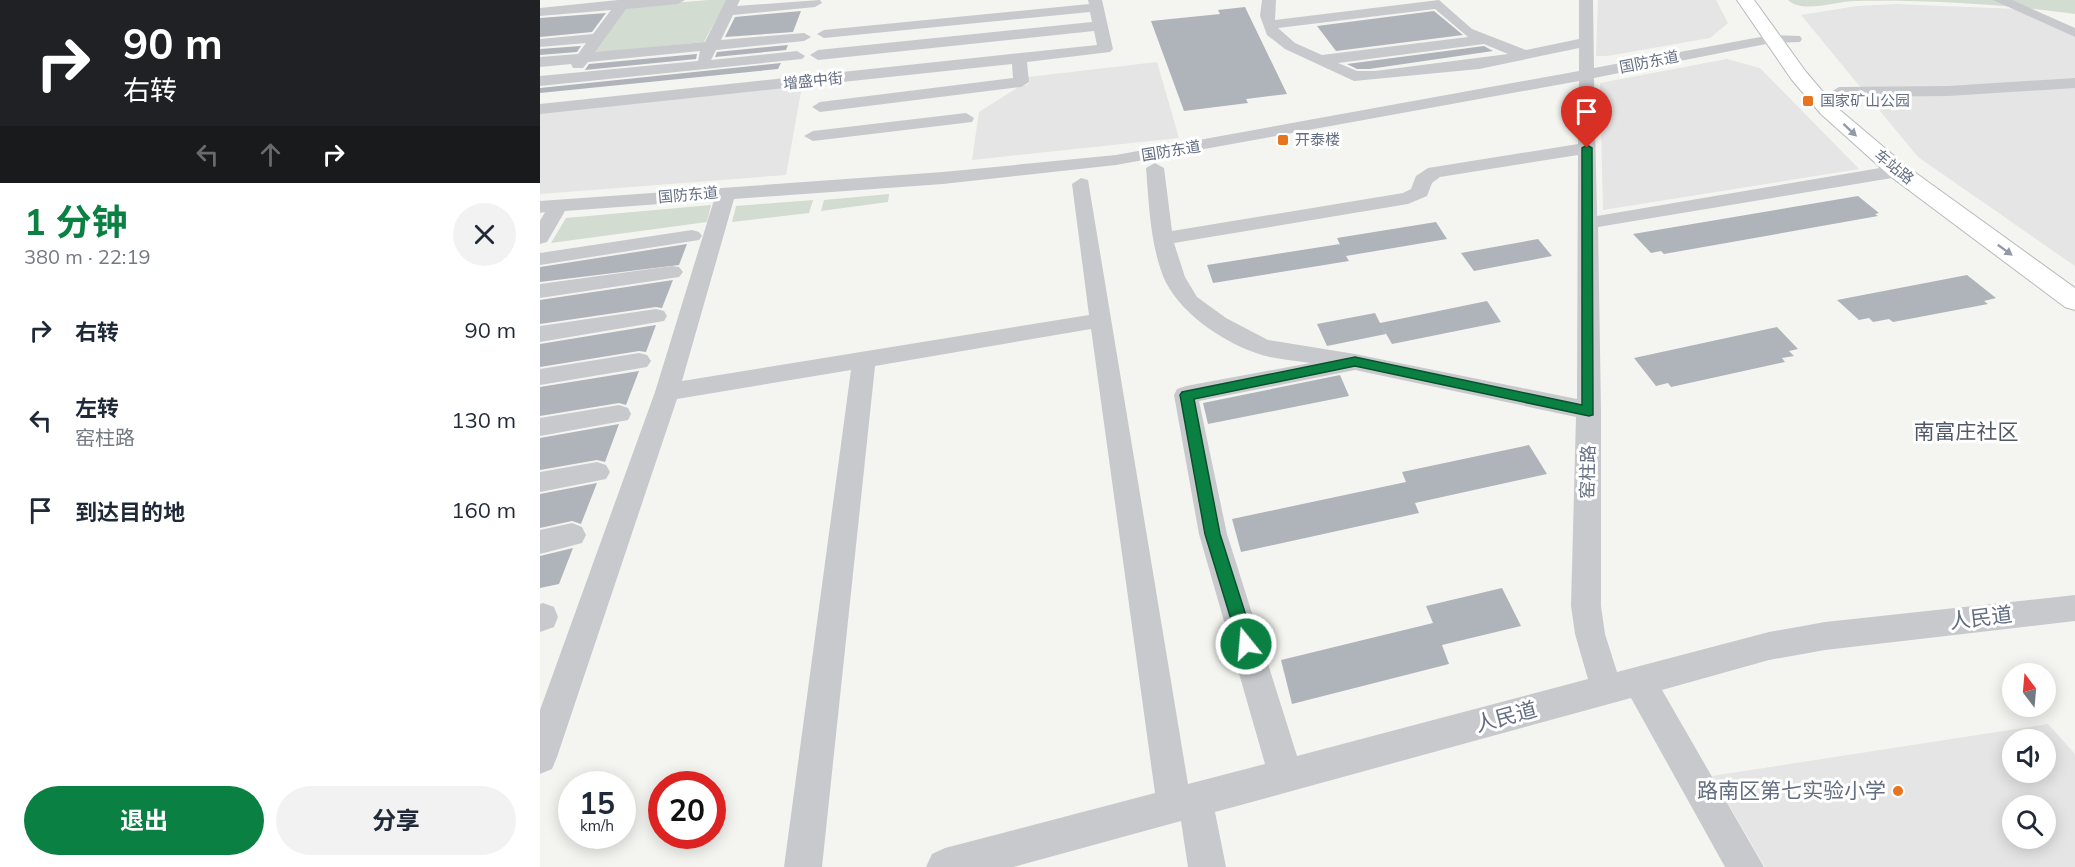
<!DOCTYPE html>
<html lang="zh">
<meta charset="utf-8">
<style>
body{margin:0;font-family:Mulish,"Noto Sans SC",sans-serif;background:#f2f2f3;color:#1f2937;height:100vh;display:flex;flex-direction:column;font-size:22px;white-space:nowrap}
*{box-sizing:border-box;margin:0}
p{font-size:20px;color:#747a83}
.icon{flex:none;width:33px;height:33px;fill:none;stroke:currentColor;stroke-width:2;stroke-linecap:round;stroke-linejoin:round}
.map{position:relative;flex:1;overflow:hidden}
.sheet{display:flex;flex-direction:column;background:#fff;width:540px}
.sheet>*{flex:none}
.top-card{background:#202124;color:#fff;overflow:hidden}
.needle{width:39px;rotate:344deg}
.fabs{position:absolute;left:1462px;top:663px;display:grid;gap:12px}
.fabs a{display:grid;place-items:center;width:54px;height:54px;border-radius:50%;background:#fff;box-shadow:0 3px 15px #0003;font-size:30px}
.speed{position:absolute;left:18px;top:771px;display:flex;gap:12px;font-size:30px;font-weight:700;text-align:center}
.speed>*{display:grid;place-content:center;width:78px;height:78px;border-radius:50%;background:#fff;box-shadow:0 3px 15px #0003;line-height:1}
.speed small{font-size:15px;font-weight:400}
.speed .limit{border:9px solid #d22;background:#fff;color:#111}
.pin{position:absolute;display:grid;place-items:center;width:51px;height:51px;color:#fff;margin:-62px -26px;border-radius:50% 50% 50% 0;rotate:-45deg;box-shadow:0 0 6px #0007}
.pin .icon{rotate:45deg}
.me{position:absolute;width:66px;margin:-33px;rotate:343deg;stroke-linejoin:round;filter:drop-shadow(0 0 4px #0008)}
.turn{display:flex;align-items:center;gap:21px;height:126px;padding:0 24px;font-size:27px}
.turn .icon{width:78px;height:78px;stroke-width:2.5}
.turn b{display:block;font-size:42px;line-height:51px}
.lanes{display:flex;align-items:center;height:57px;padding:0 24px;background:#0003;justify-content:center;gap:30px;direction:ltr}
.lanes .off{opacity:.35}
.round{display:grid;place-items:center;flex:none;width:63px;height:63px;border-radius:32px;background:#f2f2f3}
.head{display:flex;align-items:center;justify-content:space-between;height:102px;padding:0 24px}
h1{font-size:36px;font-weight:700;line-height:45px;color:#0b8043}
.cta{display:flex;gap:12px;margin-top:auto;padding:12px 24px}
.cta a{flex:1;height:69px;border-radius:36px;background:#0b8043;color:#fff;font-size:24px;font-weight:700;line-height:69px;text-align:center}
.cta a+a{background:#f2f2f3;color:#1f2937}
ul{padding:0;list-style:none}
li{display:flex;align-items:center;gap:18px;height:90px;padding:0 24px}
li div{flex:1}
li b{display:block;font-size:22px}
li em{font-style:normal}
main{display:flex;flex:1;min-height:0}
.map>svg:first-child{display:block}
.built{fill:#e4e5e4;fill-rule:evenodd}
.green{fill:#d3dcd1}
.building{fill:#afb4ba}
.lines{fill:none;stroke-linecap:round;stroke-linejoin:round}
.major-casing{stroke:#b7babe;stroke-width:2}
.minor{fill:#c7c9cd;fill-rule:evenodd}
.major{fill:#fff;fill-rule:evenodd}
.oneway{fill:#929aa8}
.route{fill:#0b8043;stroke:#07532c;stroke-width:1.5}
.poi-dot{fill:#e7741e;stroke:#fff;stroke-width:2}
.labels{text-anchor:middle;stroke-width:6;stroke-linejoin:round;paint-order:stroke}
.far-street-label{font-size:15px;fill:#636e82;stroke:#fff}
.far-poi-label{font-size:15px;fill:#636e82;stroke:#fff;text-anchor:start}
.street-label{font-size:18px;fill:#636e82;stroke:#fff}
.quarter-label{font-size:21px;fill:#515967;stroke:#fff}
.near-street-label{font-size:21px;fill:#636e82;stroke:#fff}
.near-poi-label{font-size:21px;fill:#636e82;stroke:#fff;text-anchor:end}
</style>
<main>
<section class="sheet">
<div class="top-card">
<div class="turn"><svg class="icon" aria-label="right" viewBox="0 0 24 24"><path d="M7 20v-9h11M14 6l5 5-5 5"/></svg><div><b>90 m</b>右转</div></div>
<div class="lanes"><svg class="icon off" aria-label="left" viewBox="0 0 24 24"><path d="M17 20v-9H6M10 6l-5 5 5 5"/></svg><svg class="icon off" aria-label="ahead" viewBox="0 0 24 24"><path d="M12 20V5M6 11l6-6 6 6"/></svg><svg class="icon" aria-label="right" viewBox="0 0 24 24"><path d="M7 20v-9h11M14 6l5 5-5 5"/></svg></div>
</div>
<div class="head"><div><h1>1 分钟</h1><p>380 m · 22:19</p></div><a class="round"><svg class="icon" aria-label="close" viewBox="0 0 24 24"><path d="M6 6l12 12M18 6L6 18"/></svg></a></div>
<ul>
<li><svg class="icon" aria-label="right" viewBox="0 0 24 24"><path d="M7 20v-9h11M14 6l5 5-5 5"/></svg><div><b>右转</b></div><em>90 m</em></li>
<li><svg class="icon" aria-label="left" viewBox="0 0 24 24"><path d="M17 20v-9H6M10 6l-5 5 5 5"/></svg><div><b>左转</b><p>窑柱路</p></div><em>130 m</em></li>
<li><svg class="icon" aria-label="arrive" viewBox="0 0 24 24"><path d="M6 21V4h12l-3 4 3 4H6"/></svg><div><b>到达目的地</b></div><em>160 m</em></li>
</ul>
<div class="cta"><a>退出</a><a>分享</a></div>
</section>
<div class="map">
<svg width="1535" height="867" viewBox="0 0 1535 867">
<rect width="100%" height="100%" fill="#f4f5f0"/>
<path class="built" d="M1058,0H1176L1188,23L1170,38L1067,56H1056Z
M1356,4L1477,9L1535,37V266L1378,157L1261,15L1317,6Z
M1187,59L1220,68L1319,169L1063,210L1060,83Z
M617,62L639,138L432,160L439,112L480,86L489,84L488,77Z
M262,86L246,175L0,194V113Z
M1508,724L1535,754V867H1225L1172,776ZM1473,740H1506V772H1473ZM1473,806H1506V838H1473Z"/>
<path class="green" d="M168,0H187L164,42L53,53L85,7Z
M1248,0H1535V14C1462,4 1389,0 1315,1C1297,1 1262,14 1248,0Z
M349,194L348,202L281,211L284,200Z
M273,200L269,213L192,222L196,206Z
M171,205L167,222L11,243L26,218Z"/>
<path class="building" d="M705,7L747,94L706,99L708,103L644,111L611,21L680,14L678,10Z
M261,11L253,32L185,37L195,17Z
M894,11L923,35L796,51L777,26Z
M66,13L52,32L0,37V18Z
M248,45L246,50L175,57L177,52Z
M41,46L37,52L0,55V49Z
M944,46L953,51L829,69H817L807,64Z
M157,54L156,59L45,70L49,64Z
M241,63L238,69L0,93V88Z
M1318,196L1339,213L1335,214L1338,216L1124,254L1121,251L1111,253L1093,234Z
M896,222L907,239L806,256L809,261L673,283L667,265L800,244L802,249L797,238Z
M998,239L1012,256L934,271L921,253Z
M147,244L139,265L0,282V267Z
M1427,275L1456,298L1444,301L1448,304L1353,322L1349,319L1333,322L1329,318L1319,320L1297,300Z
M133,280L122,308L116,307L0,324V300Z
M947,301L961,322L852,344L841,325L846,334L787,346L777,324L835,313L840,323Z
M116,325L106,352L99,351L0,367V344Z
M1237,327L1258,349L1249,351L1254,356L1242,358L1245,362L1131,387L1128,383L1116,386L1094,358Z
M99,371L86,405L79,403L0,416V387Z
M800,375L809,396L668,424L663,403Z
M79,424L65,462L57,460L0,470V438Z
M989,445L1007,474L875,503L879,513L701,552L692,519L866,482L862,472Z
M57,483L41,524L32,521L0,528V494Z
M33,548L19,584L0,588V556Z
M962,588L981,626L902,645L909,664L752,704L741,660L893,623L886,606Z"/>
<g class="lines">
<g class="major-casing">
<path id="major" d="M1197,0H1214L1266,72L1295,106L1366,166L1535,288V310L1525,307L1350,176L1281,114L1252,80Z"/>
</g>
<path class="minor" d="M78,0H145L138,4L86,9L55,52L165,42L186,0H200L197,6L280,0L282,3L275,7L193,15L181,40L264,33L271,37L264,41L176,50L171,60L257,51L265,56L262,59L0,86V76L158,61L160,51L48,62L43,68H33L31,64L0,67V57L38,54L46,43L0,47V39L53,34L71,10L0,16V8Z
M548,0H562L573,49L570,52L487,62L489,82L481,87L280,112L272,107L280,102L473,78L472,64L0,114V104L557,45L554,31L278,60L270,55L278,50L552,22L550,12L284,38L277,34L284,30L549,4Z
M722,0H736L735,20L899,0L932,29L986,50L1039,39V0H1053L1054,68L1231,35L1260,36L1262,39L1260,42L1231,43L1054,78L1057,216L1358,165L1367,171L1358,177L1058,227L1061,411V606L1065,634L1077,672L1229,632L1285,622L1535,595V621L1285,650L1229,660L1122,690L1224,867H1185L1091,698L675,812L686,867H648L641,821L473,867H386L392,854L405,848L615,793L551,329L335,366L282,867H244L311,370L137,399L17,757L12,769L0,774V710L115,392L174,200L25,211L7,242L0,244V221L5,212L0,213V201L403,172L576,155L1039,71V48L939,69L814,81L745,49L727,35L720,16ZM895,9L928,37L782,55L755,43L738,28ZM944,44L968,54L835,71H817L798,63ZM1039,81L1038,144L888,168L876,176L871,189L863,193L632,231L624,168L615,163L606,168C609,204 610,242 623,276C637,311 681,341 716,353C732,359 752,360 770,363L646,386L637,389L634,395L659,534L725,764L648,784L548,180L541,178L532,184L549,315L142,381L194,199L403,184L576,165ZM1038,155L1037,399L815,354L728,340L686,318L657,297L645,277L634,243L868,204L887,196L892,183L900,177ZM815,370L1036,417L1031,606L1035,634L1048,679L757,756L687,534L659,401Z
M1453,0H1472L1535,28V37Z
M1535,78V88L1408,96L1299,97L1291,92L1299,87L1408,86Z
M426,113L434,118L432,122L273,141L264,136L273,131Z
M152,230L159,232L162,236L159,240L0,265V253Z
M132,266L139,267L143,272L139,277L0,298V284Z
M116,309L124,311L127,316L124,321L0,342V326Z
M99,353L107,355L111,361L107,367L0,385V369Z
M79,405L88,408L91,414L88,420L0,436V418Z
M57,462L66,465L70,472L66,479L0,492V472Z
M32,523L42,527L46,535L42,543L0,554V530Z
M3,603L14,607L18,617L14,627L0,632V604Z"/>
<use href="#major" class="major"/>
</g>
<defs><path id="oneway-solid" d="M-6-.8H1V-3.2L6.5 0L1 3.2V.8H-6Z" transform="scale(1.5)"/></defs>
<g class="oneway">
<use href="#oneway-solid" transform="translate(1310 130) rotate(43)"/>
<use href="#oneway-solid" transform="translate(1465 250) rotate(36)"/>
</g>
<path class="route" d="M1047,145L1052,148L1053,415L1049,416L815,366L654,399L680,534L715,644L712,649L706,651L700,649L665,534L640,395L642,392L815,357L1042,405V148Z"/>
<g class="poi-dot">
<rect x="1262" y="95" width="12" height="12" rx="3"/>
<rect x="737" y="134" width="12" height="12" rx="3"/>
<circle cx="1358" cy="791" r="6"/>
</g>
<g class="labels">
<g class="far-street-label">
<text transform="translate(1109 62) rotate(-11)" y="5">国防东道</text>
<text transform="translate(273 81) rotate(-6)" y="5">增盛中街</text>
<text transform="translate(631 151) rotate(-9)" y="5">国防东道</text>
<text transform="translate(1354 167) rotate(39)" y="5">车站路</text>
<text transform="translate(148 195) rotate(-5)" y="5">国防东道</text>
</g>
<g class="far-poi-label">
<text x="1280" y="106">国家矿山公园</text>
<text x="755" y="145">开泰楼</text>
</g>
<g class="street-label">
<text transform="translate(1048 472) rotate(-89)" y="6">窑柱路</text>
</g>
<g class="quarter-label">
<text x="1426" y="439">南富庄社区</text>
</g>
<g class="near-street-label">
<text transform="translate(1441 618) rotate(-7)" y="7">人民道</text>
<text transform="translate(966 717) rotate(-15)" y="7">人民道</text>
</g>
<g class="near-poi-label">
<text x="1346" y="798">路南区第七实验小学</text>
</g>
</g>
</svg>
<div class="fabs">
<a><svg class="needle" viewBox="-14 -14 28 28"><path d="M0-13l5 13h-10z" fill="#e53935"/><path d="M0 13l5-13h-10z" fill="#747a83"/></svg></a>
<a><svg class="icon" aria-label="sound" viewBox="0 0 24 24"><path d="M4 9h4l5-4v14l-5-4H4zM17 9q2 3 0 6"/></svg></a>
<a><svg class="icon" aria-label="search" viewBox="0 0 24 24"><circle cx="10" cy="10" r="6"/><path d="M15 15l6 6"/></svg></a>
</div>
<div class="speed"><div>15<small>km/h</small></div><div class="limit">20</div></div>
<div class="pin" style="left:1047px;top:148px;background:#d93025"><svg class="icon" aria-label="arrive" viewBox="0 0 24 24"><path d="M6 21V4h12l-3 4 3 4H6"/></svg></div>
<svg class="me" style="left:706px;top:644px" viewBox="-20 -20 40 40"><circle r="17" fill="#0b8043" stroke="#fff" stroke-width="3"/><path d="M0-11L8 9 0 5-8 9z" fill="#fff"/></svg>
</div>
</main>
